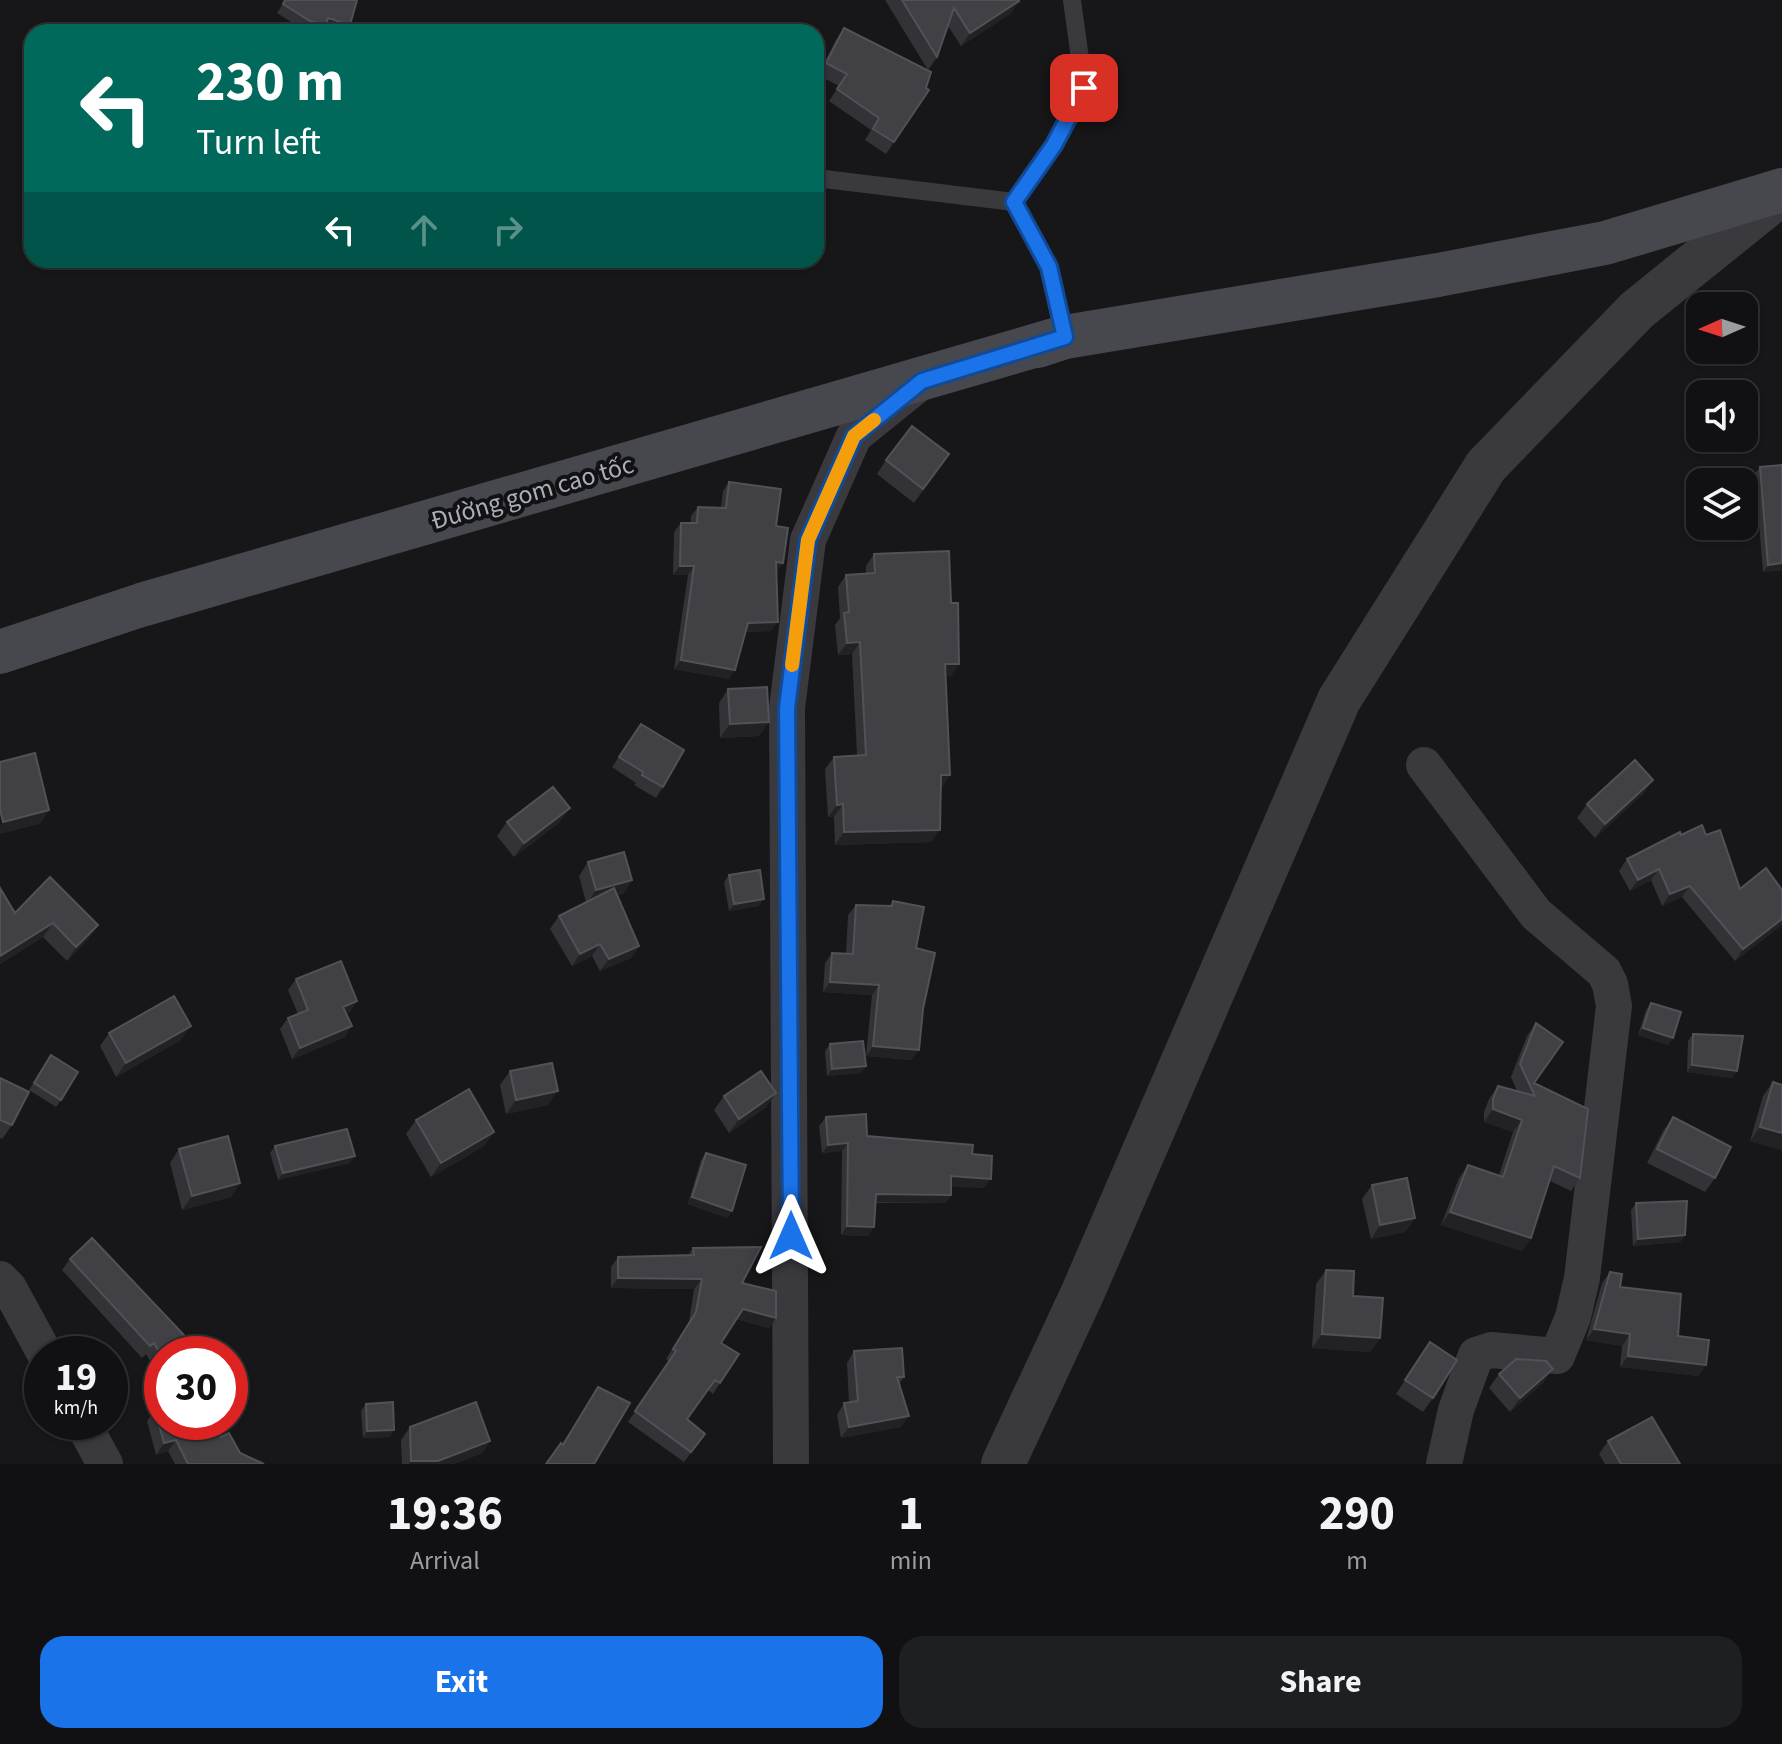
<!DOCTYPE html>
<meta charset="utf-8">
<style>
body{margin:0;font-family:"Source Sans 3",sans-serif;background:#1e1f21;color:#f1f3f6;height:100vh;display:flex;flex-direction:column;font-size:30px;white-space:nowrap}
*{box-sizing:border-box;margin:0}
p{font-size:26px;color:#9c9da0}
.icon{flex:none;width:44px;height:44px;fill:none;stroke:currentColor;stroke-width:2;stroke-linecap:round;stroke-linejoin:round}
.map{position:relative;height:1464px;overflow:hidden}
.drawer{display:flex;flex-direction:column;background:#111113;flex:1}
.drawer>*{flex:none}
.top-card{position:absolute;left:24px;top:24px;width:800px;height:244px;border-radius:24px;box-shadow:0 2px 6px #0004,0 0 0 2px #303133;background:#00695c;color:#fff;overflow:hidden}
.needle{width:52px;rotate:267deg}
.controls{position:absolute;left:1686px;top:292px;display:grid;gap:16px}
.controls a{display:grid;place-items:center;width:72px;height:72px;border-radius:16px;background:#111113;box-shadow:0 2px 6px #0004,0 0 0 2px #303133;font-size:40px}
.speed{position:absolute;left:24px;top:1336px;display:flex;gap:16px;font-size:40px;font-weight:700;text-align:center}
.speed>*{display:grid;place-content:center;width:104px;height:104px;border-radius:50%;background:#111113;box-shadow:0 2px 6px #0004,0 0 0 2px #303133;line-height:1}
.speed small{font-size:20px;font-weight:400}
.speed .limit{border:12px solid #d22;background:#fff;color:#111}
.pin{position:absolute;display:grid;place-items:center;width:68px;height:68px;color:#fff;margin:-34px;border-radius:16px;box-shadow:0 4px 12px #0006}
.me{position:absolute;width:88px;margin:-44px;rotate:0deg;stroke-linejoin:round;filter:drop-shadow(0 0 6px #0008)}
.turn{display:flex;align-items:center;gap:28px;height:168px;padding:0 40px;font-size:36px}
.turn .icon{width:104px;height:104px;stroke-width:2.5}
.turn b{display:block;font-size:56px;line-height:68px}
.lanes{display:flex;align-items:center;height:76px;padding:0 40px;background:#0003;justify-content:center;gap:40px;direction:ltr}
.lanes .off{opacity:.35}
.eta{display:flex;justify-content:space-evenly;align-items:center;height:136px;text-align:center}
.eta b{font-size:48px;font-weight:700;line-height:56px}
.cta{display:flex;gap:16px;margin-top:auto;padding:16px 40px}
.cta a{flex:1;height:92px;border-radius:24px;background:#1a73e8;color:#fff;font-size:32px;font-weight:700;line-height:92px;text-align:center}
.cta a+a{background:#1e1f21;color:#f1f3f6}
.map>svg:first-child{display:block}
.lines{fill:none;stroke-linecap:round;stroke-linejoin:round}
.service{stroke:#39393e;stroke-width:18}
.minor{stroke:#39393e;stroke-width:36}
.tertiary{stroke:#39393e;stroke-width:44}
.secondary{stroke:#47484d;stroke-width:44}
.wall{fill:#333337}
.shaded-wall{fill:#222225}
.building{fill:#404045;stroke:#515257;stroke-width:2}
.route-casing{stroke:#114b97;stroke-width:20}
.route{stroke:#1a73e8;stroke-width:14}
.slow{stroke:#f59e0b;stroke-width:14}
.labels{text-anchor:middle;stroke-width:8;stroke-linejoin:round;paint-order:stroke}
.street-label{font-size:26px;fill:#abaeb8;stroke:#121214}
</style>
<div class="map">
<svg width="1782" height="1464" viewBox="0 0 1782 1464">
<rect width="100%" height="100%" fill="#171719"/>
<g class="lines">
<path class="service" d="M816,178L1014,202
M1065,337L1049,267L1014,202L1054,145L1084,88L1072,0"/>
<path class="minor" d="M1424,765L1536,914L1604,972L1610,984L1614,1006L1582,1278L1573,1317L1557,1356L1491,1350L1476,1355L1456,1410L1444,1464
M0,1279L9,1288L45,1354
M82,1422L105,1464
M791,1464L787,708L808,540L854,436L921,382"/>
<path class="tertiary" d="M1003,1464L1083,1292L1339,700L1486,466L1637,310L1782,193"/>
<path class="secondary" d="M1038,346L1065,337L1438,275L1605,243L1782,190
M0,652L141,605L1065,337"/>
</g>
<path class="wall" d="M285,0L345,32H339L324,27L321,32H311L304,30L277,13Z
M885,0H1018L1019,1L1010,14L961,46L948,26L937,57L928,70Z
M844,28L929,90L886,154L865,140L871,130L829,101L839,86L818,75L836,40Z
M949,454L914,503L877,474L886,460Z
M1782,465V570L1763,572L1755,474L1760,467Z
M729,482L776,526L783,563L776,572L771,631L746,632L729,679L674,669L688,575H673L674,532L681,523H691V516L698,507H721L723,491Z
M874,554L951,676H945L950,775L942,787L931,842L835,845L834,817H828L825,769L834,757L857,755L852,654L838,655L835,625L840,618L838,587L846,575L866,573V566Z
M728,689L769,722L759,736L720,738L719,703Z
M641,724L663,787L656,798L634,785L636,783L612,767Z
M1653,780L1643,794L1595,838L1577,818L1587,804Z
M507,822H560L514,857L497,836Z
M1681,835H1706L1740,889L1782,890V925L1735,961L1682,897L1662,906L1651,880L1630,891L1619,871L1627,859Z
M588,862L632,880L623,894L618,895L639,946L631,958L600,971L592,956L572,966L550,929L559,916L586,902L579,876Z
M729,875L759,906L729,911L724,882Z
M0,888L15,913L98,925L88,939L67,961L43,937L0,964Z
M893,901L916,948L911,1060L866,1056L872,995L823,992L825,963L832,953L846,954L848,915L856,905L890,906Z
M296,979L357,1001L350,1012L346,1013L345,1037L292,1059L280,1029L288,1018L298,1014L288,990Z
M1651,1003L1673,1038L1668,1045L1638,1035L1646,1010Z
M1536,1023L1534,1083L1580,1178L1571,1191L1550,1181L1531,1238L1522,1251L1441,1225L1459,1178L1468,1165L1499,1175L1513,1132L1484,1122V1112L1489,1099L1498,1086L1517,1091L1511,1077L1527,1036Z
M109,1033L181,1040L116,1077L100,1046Z
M1693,1034L1737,1071L1732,1078L1687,1072L1688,1041Z
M830,1044L866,1066L861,1073L827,1076L825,1051Z
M46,1063L61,1100L56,1107L29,1090Z
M510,1071L548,1105L506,1114L500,1085Z
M0,1078L12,1125L2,1139L0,1138Z
M1773,1082L1782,1085V1150L1750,1141L1763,1096Z
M724,1096L766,1107L729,1133L714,1110Z
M826,1117L867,1136L972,1154L984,1188L951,1186V1195L945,1203H875L868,1236L841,1235L842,1151L822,1153L819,1126Z
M1673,1117L1715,1178L1705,1192L1647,1163L1663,1131Z
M416,1120L494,1132L484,1146L431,1177L406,1134Z
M275,1146L350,1163L278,1180L270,1153Z
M179,1149L240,1183L231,1197L182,1210L170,1163Z
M706,1153L732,1211L727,1218L688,1204L701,1160Z
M1372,1185L1415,1218L1405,1232L1371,1239L1362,1199Z
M1636,1203L1685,1235L1680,1242L1633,1246L1631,1210Z
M693,1248L742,1283L776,1318L769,1328L736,1319L721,1343L720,1383L713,1394L708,1390L687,1419L705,1434L684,1462L628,1422L669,1361L666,1359L689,1322L694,1289L611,1288V1267L618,1257L688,1255Z
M70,1259L195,1354H162V1381L146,1354L142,1358L62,1270Z
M1326,1270L1353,1296L1380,1338L1370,1352L1312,1348L1316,1284Z
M1610,1272L1620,1287L1678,1336L1706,1365L1698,1376L1620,1367L1622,1346L1586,1340L1602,1283Z
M1430,1342L1433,1398L1423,1412L1396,1394Z
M854,1351L904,1377L899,1384L901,1427L841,1438L837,1415L844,1403H849L847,1363Z
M1499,1374L1543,1383L1510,1412L1489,1388Z
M598,1387L594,1464L562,1444Z
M366,1404L394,1430L389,1437L363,1438L361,1411Z
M155,1410L221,1437L240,1453L264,1464H175L168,1451L156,1455L147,1421Z
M410,1427L490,1441L482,1453L454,1464H402L401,1440Z
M1608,1441L1680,1464H1605L1599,1454Z"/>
<path class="shaded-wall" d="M1019,1L1010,14L961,46L970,33Z
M328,18L350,25L345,32H339L324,27L321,32H311L304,30L310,21Z
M776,562L783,563L777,572L769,571Z
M1782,563V570L1763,572L1768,565Z
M680,566H694L688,575H673Z
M778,622L771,631L742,632L748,623Z
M860,642L852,654L838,655L847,643Z
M681,660L735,670L729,679L674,669Z
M945,664H959L951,676H936Z
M769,722L759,736L720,738L730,724Z
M941,775H950L942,787Z
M1653,780L1643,794L1595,838L1605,824Z
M843,804L834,817H828L837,805Z
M570,808L560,822L514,857L524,843Z
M49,810L40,824L0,834V826L3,822Z
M940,830L931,842L835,845L844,832Z
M1659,869L1651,880L1630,891L1638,880Z
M632,880L623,894L587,904L596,890Z
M1690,886L1682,897L1662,906L1670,894Z
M764,899L759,906L729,911L734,904Z
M1782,919V925L1735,961L1743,949Z
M53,923L43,937L0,964V956Z
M98,925L88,939L67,961L76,947Z
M600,944L592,956L572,966L580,954Z
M639,946L631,958L600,971L609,959Z
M830,982L879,985L872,995L823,992Z
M357,1001L350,1012L336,1018L343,1007Z
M191,1026L181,1040L116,1077L126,1063Z
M352,1026L345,1037L292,1059L300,1048Z
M1643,1028L1673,1038L1668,1045L1638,1035Z
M873,1046L919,1050L911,1060L866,1056Z
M1692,1065L1737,1071L1732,1078L1687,1072Z
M866,1066L861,1073L827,1076L832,1069Z
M558,1091L548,1105L506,1114L516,1100Z
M776,1093L766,1107L729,1133L739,1119Z
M1493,1109L1522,1120L1513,1132L1484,1122Z
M1760,1127L1782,1133V1150L1750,1141Z
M494,1132L484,1146L431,1177L441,1163Z
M848,1143L842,1151L822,1153L828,1145Z
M355,1156L350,1163L278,1180L283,1173Z
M951,1176L991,1179L984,1188L945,1185Z
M240,1183L231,1197L182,1210L192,1196Z
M876,1194L951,1195L945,1203L870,1202Z
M692,1197L732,1211L727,1218L688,1204Z
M1450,1212L1531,1238L1522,1251L1441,1225Z
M1415,1218L1405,1232L1371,1239L1380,1225Z
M847,1226L874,1227L868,1236L841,1235Z
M1685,1235L1680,1242L1633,1246L1638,1239Z
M618,1278L702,1279L694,1289L611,1288Z
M743,1309L776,1318L769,1328L736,1319Z
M1594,1329L1630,1334L1622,1346L1586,1340Z
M1322,1334L1380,1338L1370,1352L1312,1348Z
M1628,1356L1706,1365L1698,1376L1620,1367Z
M1553,1369L1543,1383L1510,1412L1520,1398Z
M909,1416L901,1427L841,1438L849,1427Z
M394,1430L389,1437L363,1438L367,1431Z
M176,1440L168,1451L156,1455L164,1443Z
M490,1441L482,1453L454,1464H409L411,1461Z"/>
<path class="building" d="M285,0H357L350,25L328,18L326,26L310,21L283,4Z
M902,0H1018L1019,1L970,33L954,8L937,57Z
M844,28L931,72L926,88L929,90L894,142L873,129L879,118L837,89L847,74L826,63Z
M912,426L949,454L923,489L886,460Z
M1782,465V563L1768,565L1760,467Z
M729,482L781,489L776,526L788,528L783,563L776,562L778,622L748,623L735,670L681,660L694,566H680L681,523H697L698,507L726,508Z
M949,551L951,603H958L959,664H945L950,775H941L940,830L844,832L843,804L837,805L834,757L866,755L860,642L847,643L844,613L849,612L846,575L875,573L874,554Z
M767,687L769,722L730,724L728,689Z
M641,724L684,750L663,787L642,775L643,772L619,757Z
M35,753L49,810L3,822L0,810V762Z
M1635,760L1653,780L1605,824L1587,804Z
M553,787L570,808L524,843L507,822Z
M1702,825L1706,835L1720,830L1740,889L1766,868L1782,890V919L1743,949L1690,886L1670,894L1659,869L1638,880L1627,859L1680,832L1681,835Z
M624,852L632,880L596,890L588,862Z
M760,870L764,899L734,904L729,875Z
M50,877L98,925L76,947L53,923L0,956V888L15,913Z
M614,888L639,946L609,959L600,944L580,954L559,916Z
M893,901L924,907L916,948L935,953L923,1009L919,1050L873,1046L879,985L830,982L832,953L853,954L856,905L892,906Z
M341,961L357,1001L343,1007L352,1026L300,1048L288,1018L308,1010L296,979Z
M174,996L191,1026L126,1063L109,1033Z
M1651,1003L1681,1012L1673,1038L1643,1028Z
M1536,1023L1563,1042L1534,1083L1588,1109L1580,1178L1554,1166L1531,1238L1450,1212L1468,1165L1503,1177L1522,1120L1493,1109V1099L1498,1086L1535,1096L1520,1064Z
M1693,1034L1743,1036L1737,1071L1692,1065Z
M863,1041L866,1066L832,1069L830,1044Z
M51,1055L78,1072L61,1100L34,1083Z
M552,1063L558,1091L516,1100L510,1071Z
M761,1071L776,1093L739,1119L724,1096Z
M0,1078L29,1092L12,1125L0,1120Z
M1773,1082L1782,1085V1133L1760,1127Z
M469,1089L494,1132L441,1163L416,1120Z
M866,1114L867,1136L973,1145L972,1154L992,1156L991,1179L951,1176V1195L876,1194L874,1227L847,1226L848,1143L828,1145L826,1117Z
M1673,1117L1731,1147L1715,1178L1657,1149Z
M347,1129L355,1156L283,1173L275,1146Z
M228,1136L240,1183L192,1196L179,1149Z
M706,1153L746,1165L732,1211L692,1197Z
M1407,1178L1415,1218L1380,1225L1372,1185Z
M1687,1201L1685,1235L1638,1239L1636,1203Z
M92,1238L184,1335L195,1354H162V1357L154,1343L150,1346L70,1259Z
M761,1247L742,1283L776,1291V1318L743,1309L721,1343L739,1354L720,1383L715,1380L687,1419L705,1434L691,1452L635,1411L676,1351L673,1349L696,1312L702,1279L618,1278V1257L694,1255L693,1248Z
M1326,1270L1354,1271L1353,1296L1383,1298L1380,1338L1322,1334Z
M1610,1272L1622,1274L1620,1287L1681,1294L1678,1336L1709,1340L1706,1365L1628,1356L1630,1334L1594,1329Z
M1430,1342L1457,1360L1433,1398L1405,1380Z
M902,1348L904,1377H897L909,1416L849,1427L844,1403L858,1401L854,1351Z
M1516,1359L1546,1361L1553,1369L1520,1398L1499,1374Z
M598,1387L630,1403L594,1464H546L561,1443L563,1445Z
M393,1402L394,1430L367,1431L366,1404Z
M476,1402L490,1441L438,1461H411L410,1427Z
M162,1408V1422H216L221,1437L229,1433L240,1453L264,1464H188L176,1440L164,1443L155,1410Z
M1652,1417L1680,1464H1621L1608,1441Z"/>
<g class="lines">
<g class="route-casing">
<path id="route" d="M791,1236L787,708L808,540L854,436L922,381L1065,337L1049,267L1014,202L1054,145L1084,88"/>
</g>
<use href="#route" class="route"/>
<path class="slow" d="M792,665L808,540L854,436L874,420"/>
</g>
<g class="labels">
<g class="street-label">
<text transform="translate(532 492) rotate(-16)" y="9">Đường gom cao tốc</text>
</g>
</g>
</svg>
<div class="controls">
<a><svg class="needle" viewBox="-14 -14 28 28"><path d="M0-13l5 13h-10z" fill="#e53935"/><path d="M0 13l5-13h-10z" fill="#9c9da0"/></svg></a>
<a><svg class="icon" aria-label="sound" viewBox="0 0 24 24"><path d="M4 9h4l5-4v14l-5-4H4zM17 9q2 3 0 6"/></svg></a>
<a><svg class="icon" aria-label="layers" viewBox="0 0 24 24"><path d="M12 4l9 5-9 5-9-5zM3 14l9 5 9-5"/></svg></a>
</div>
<div class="speed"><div>19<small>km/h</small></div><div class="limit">30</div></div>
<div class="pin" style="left:1084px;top:88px;background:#d93025"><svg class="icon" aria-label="arrive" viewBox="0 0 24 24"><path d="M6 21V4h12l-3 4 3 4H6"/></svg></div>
<svg class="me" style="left:791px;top:1236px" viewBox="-20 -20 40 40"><path d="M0-17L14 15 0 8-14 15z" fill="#1a73e8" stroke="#fff" stroke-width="4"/></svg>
<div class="top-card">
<div class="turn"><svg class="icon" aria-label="left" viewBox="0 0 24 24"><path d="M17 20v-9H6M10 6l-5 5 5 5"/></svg><div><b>230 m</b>Turn left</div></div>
<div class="lanes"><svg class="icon" aria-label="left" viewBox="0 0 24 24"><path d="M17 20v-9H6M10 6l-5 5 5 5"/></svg><svg class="icon off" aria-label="ahead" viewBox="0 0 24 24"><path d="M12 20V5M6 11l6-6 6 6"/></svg><svg class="icon off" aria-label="right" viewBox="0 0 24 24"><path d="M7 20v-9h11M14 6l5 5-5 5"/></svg></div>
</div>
</div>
<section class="drawer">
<div class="eta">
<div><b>19:36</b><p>Arrival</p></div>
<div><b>1</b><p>min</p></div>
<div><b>290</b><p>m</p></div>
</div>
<div class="cta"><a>Exit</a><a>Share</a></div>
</section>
